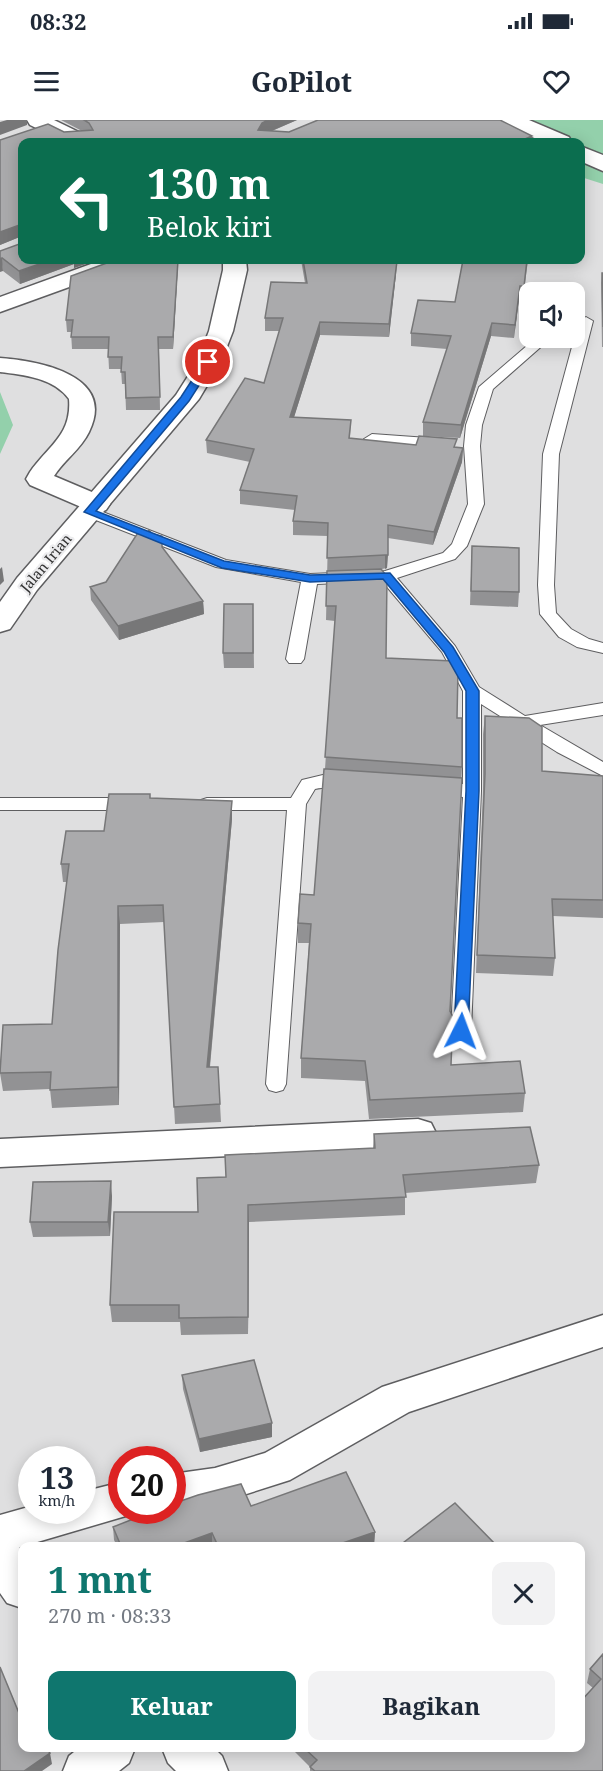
<!DOCTYPE html>
<html lang="id">
<meta charset="utf-8">
<style>
body{margin:0;font-family:"Noto Serif",serif;background:#f2f2f3;color:#1f2937;height:100vh;display:flex;flex-direction:column;font-size:22px;white-space:nowrap}
*{box-sizing:border-box;margin:0}
p{font-size:20px;color:#747a83}
.icon{flex:none;width:33px;height:33px;fill:none;stroke:currentColor;stroke-width:2;stroke-linecap:round;stroke-linejoin:round}
.map{position:relative;flex:1;overflow:hidden}
.drawer{position:absolute;left:18px;top:1422px;width:567px;height:210px;display:flex;flex-direction:column;background:#fff;border-radius:12px;box-shadow:0 3px 15px #0003}
.drawer>*{flex:none}
.guide{position:absolute;left:18px;top:18px;width:567px;height:126px;border-radius:12px;box-shadow:0 3px 15px #0003;background:#0b6e4f;color:#fff;overflow:hidden}
.controls{position:absolute;left:519px;top:162px;display:grid;gap:12px}
.controls a{display:grid;place-items:center;width:66px;height:66px;border-radius:12px;background:#fff;box-shadow:0 3px 15px #0003;font-size:30px}
.speed{position:absolute;left:18px;top:1326px;display:flex;gap:12px;font-size:30px;font-weight:700;text-align:center}
.speed>*{display:grid;place-content:center;width:78px;height:78px;border-radius:50%;background:#fff;box-shadow:0 3px 15px #0003;line-height:1}
.speed small{font-size:15px;font-weight:400}
.speed .limit{border:9px solid #d22;background:#fff;color:#111}
.pin{position:absolute;display:grid;place-items:center;width:51px;height:51px;color:#fff;margin:-26px;border:3px solid #fff;border-radius:50%;box-shadow:0 2px 6px #0007}
.me{position:absolute;width:66px;margin:-33px;rotate:3deg;stroke-linejoin:round;filter:drop-shadow(0 0 4px #0008)}
.turn{display:flex;align-items:center;gap:21px;height:126px;padding:0 30px;font-size:27px}
.turn .icon{width:78px;height:78px;stroke-width:2.5}
.turn b{display:block;font-size:42px;line-height:51px}
.round{display:grid;place-items:center;flex:none;width:63px;height:63px;border-radius:12px;background:#f2f2f3}
.head{display:flex;align-items:center;justify-content:space-between;height:102px;padding:0 30px}
h1{font-size:36px;font-weight:700;line-height:45px;color:#0f766e}
.button{display:flex;gap:12px;margin-top:auto;padding:12px 30px}
.button a{flex:1;height:69px;border-radius:12px;background:#0f766e;color:#fff;font-size:24px;font-weight:700;line-height:69px;text-align:center}
.button a+a{background:#f2f2f3;color:#1f2937}
.status{display:flex;justify-content:space-between;align-items:center;height:42px;padding:0 30px;background:#fff;direction:ltr}
.status svg{height:16px;fill:currentColor}
header{display:flex;justify-content:space-between;align-items:center;height:78px;padding:0 30px;background:#fff;font-size:27px;font-weight:700}
.map>svg:first-child{display:block}
.green{fill:#93d0ab}
.lines{fill:none;stroke-linecap:round;stroke-linejoin:round}
.lane-casing{stroke:#5e5e60;stroke-width:2}
.street-casing{stroke:#5e5e60;stroke-width:3}
.primary-casing{stroke:#5e5e60;stroke-width:3}
.lane{fill:#fff;fill-rule:evenodd}
.street{fill:#fff;fill-rule:evenodd}
.primary{fill:#fff;fill-rule:evenodd}
.wall{fill:#929294}
.shaded-wall{fill:#777778}
.building{fill:#aaaaac;stroke:#777778;stroke-width:1.5}
.route{fill:#1a73e8;stroke:#114b97;stroke-width:1.5}
.labels{text-anchor:middle;stroke-width:4.5;stroke-linejoin:round;paint-order:stroke}
.far-street-label{font-size:14px;fill:#343434;stroke:#ececee}
</style>
<div class="status"><b>08:32</b><svg viewBox="0 0 49 12"><path d="M0 12V9h3v3zM5 12V6h3v6zM10 12V3h3v9zM15 12V0h3v12zM26 1h20v11H26zM47 4h2v5h-2z"/></svg></div>
<header><svg class="icon" aria-label="menu" viewBox="0 0 24 24"><path d="M4 6h16M4 12h16M4 18h16"/></svg>GoPilot<svg class="icon" aria-label="heart" viewBox="0 0 24 24"><path d="M12 20l-8-8c-3-5 5-10 8-4 3-6 11-1 8 4z"/></svg></header>
<div class="map">
<svg width="603" height="1651" viewBox="0 0 603 1651">
<rect width="100%" height="100%" fill="#dfdfe0"/>
<path class="green" d="M430,0H603V64L581,57L580,22H497Z
M0,272L13,305L0,334Z"/>
<g class="lines">
<g class="lane-casing">
<path id="lane" d="M586,197L593,201L559,334L554,465L556,493L571,509L589,519L603,523V533L577,527L559,517L540,494L538,465L543,334L579,201Z
M536,218H551L493,269L482,305L480,326L484,384L467,426L455,439L397,458L455,526L479,567L525,596L603,583V595L540,605L603,642V656L557,632L481,584V671L471,911L468,916L461,919L454,916L451,911L463,677L430,673L427,669L430,665L463,664V571L442,532L382,461L317,464L304,539L301,543H289L286,539L301,462L216,447L83,395L81,392L89,387L95,389L226,440L310,454L385,451L443,433L452,424L468,384L464,326L466,305L479,267Z
M372,314L442,319L450,324L442,329L367,322L364,319Z
M327,654L356,658L359,662L356,666C343,670 329,666 315,669L306,684L286,964L283,970L276,972L269,970L266,964L287,690H207L201,688L198,684L201,680L207,678H291L302,660Z
M0,678H132L138,680L141,684L138,688L132,690H0Z"/>
</g>
<g class="street-casing">
<path id="street" d="M500,0H529L569,17L572,22H544L503,5Z
M580,26L603,35V51L580,41Z
M102,140H134L130,145L0,192V177Z
M0,238C39,241 117,255 89,312C81,329 64,340 54,356L106,378L110,384L106,390L97,392L88,390L30,365L26,359L30,352C48,326 72,315 69,279C54,258 24,255 0,252Z
M418,999L431,1003L436,1013L431,1023L418,1027L0,1047V1019Z
M603,1195V1227L409,1292L290,1360L215,1384L172,1390V1354L215,1348L265,1333L382,1267Z
M122,1362V1390H138L136,1393L0,1433V1395L32,1386V1390H82V1372Z
M79,1628H135L129,1643L119,1651H63L69,1636Z"/>
</g>
<g class="primary-casing">
<path id="primary" d="M27,0H54L89,17L92,22H65L30,5Z
M223,140H246L247,150L233,211L221,242L199,279L37,470L10,509L0,512V482L17,458L176,275L197,242L209,211L223,150Z
M0,1412L15,1418L22,1433V1488L7,1483L0,1473Z
M162,1628H214L222,1636L228,1651H176L168,1643Z"/>
</g>
<use href="#lane" class="lane"/>
<use href="#street" class="street"/>
<use href="#primary" class="primary"/>
</g>
<path class="wall" d="M61,0H297L272,11L289,12L318,0H500L532,16L531,22H22V118V116L0,125V20L48,4L64,12L82,11Z
M0,131L94,141L74,148V144L20,164L3,151Z
M301,140H396V154L389,217L320,215L294,297L351,300L350,318L416,325L463,328L462,342L433,425L388,418L387,448L382,449L386,538L457,598L462,647L450,891L451,945L525,973L523,992L369,999L365,961L301,958V938L309,823H298V803L314,775L325,649L335,501L326,500L328,416L293,415V401L295,390L240,384V370L250,342L207,333L206,320L264,263L280,211H265V198L305,163Z
M463,140H528L523,179L519,178L514,218L491,216L460,318L423,316V302L447,229L411,226V213L455,182Z
M178,145L173,229H159L160,290H126L125,264H122L121,249H109L108,229H72L71,212H67L66,200Z
M602,153H603V227H602L601,163Z
M472,426L519,472L518,487L470,485Z
M163,428L203,481L204,494L119,520L91,480L90,467L106,462Z
M253,484L254,548H224L223,533Z
M485,596L542,651L603,656V798L553,796L555,838L553,856L476,853L483,671V614Z
M150,678L232,681V699L210,947L220,984L221,1002L175,1004L164,802L120,804L119,985L52,988L50,969L3,971L0,953L52,904L67,762H63L61,744L104,711Z
M374,1014L539,1045L536,1063L405,1073V1095L249,1102L248,1214L181,1215L180,1202H112L110,1185L198,1092L226,1057L373,1028Z
M112,1076L110,1116L33,1117L30,1102Z
M182,1255L272,1303V1317L200,1332L183,1269Z
M251,1386L375,1412L374,1425L371,1426H117L114,1420L113,1407Z
M603,1534V1651H310V1647L291,1628H580L593,1568L587,1563L590,1549Z"/>
<path class="shaded-wall" d="M7,0H27V5L0,15V2Z
M268,0H297L262,15L258,10L262,3Z
M532,16L531,22H518Z
M22,104V116L0,125V112Z
M2,138L3,151L0,152V139Z
M51,140H94V141L74,148V144L20,164L19,151Z
M178,140V145L173,229V217Z
M397,141L396,154L389,217V204Z
M520,166L519,178L514,218L515,205Z
M320,202V215L290,310V297Z
M492,203L491,216L460,318L461,305Z
M463,328L462,342L433,425L434,412Z
M385,435H388L387,448L385,449Z
M2,447L4,461L0,465V449Z
M203,481L204,494L119,520L118,506Z
M232,681V699L208,965L207,947Z
M118,786L120,804L119,985L118,967Z
M111,1061L112,1076L110,1116L108,1102Z
M248,1085L249,1102L248,1214Z
M272,1303V1317L200,1332L199,1319Z
M375,1412L374,1425L371,1426H334Z
M212,1413V1426H176Z
M50,1633L52,1644L42,1651H24Z"/>
<path class="building" d="M84,0H268L262,3L258,10L289,12L318,0H500L532,16L518,22H22V118V104L0,112V20L48,4L64,12L93,10L89,3Z
M22,123V140H51L19,151L2,138L0,139V131Z
M115,140H178L173,217H158L160,277L126,278L125,252H121L122,237H108L109,217H71L73,200H66L71,156Z
M303,140H396L397,141L389,204L320,202L290,297L351,300L349,318L416,325L419,316L457,319L454,327L463,328L434,412L388,405V435H385L327,438L328,403L293,401L297,376L240,370L254,329L206,320L245,258L264,263L283,198H265L271,162L307,163Z
M463,140H527L524,166H520L515,205L492,203L461,305L423,302L451,216L411,213L418,180L455,182Z
M602,153H603V207Z
M149,410L152,414L162,416V427L203,481L118,506L90,467L106,462L139,411L147,413Z
M472,426L519,428V472L471,471Z
M381,449L387,456L386,538L453,541L458,550L457,598H462V647L325,637L336,486H326L327,451Z
M224,484H253V533H223Z
M485,596L529,598L542,607V651L603,656V780L552,779L555,838L477,835L485,654Z
M324,649H327L462,658L450,891L453,897L451,945L520,941L525,973L370,980L365,941L301,938L311,804L298,803L300,774L314,775Z
M109,674H150V678L232,681L207,947H218L220,984L174,987L163,785L118,786V967L50,970L51,952L0,953L3,905L52,904L58,830L69,744H61L66,711H104Z
M530,1007L539,1045L403,1055L406,1077L248,1085V1197L179,1198V1185H110L114,1092H198L197,1058L226,1057L225,1035L375,1028L374,1014Z
M111,1061L108,1102H30L33,1062Z
M254,1240L272,1303L199,1319L182,1255Z
M346,1352L375,1412L334,1426H218L212,1413L176,1426H121L113,1407L156,1390H172V1384L198,1375L241,1364L251,1386Z
M455,1383L497,1426H399Z
M603,1534V1651H315L310,1647L317,1640L304,1628H580V1582L601,1559L590,1549Z
M0,1547L19,1593L22,1591V1628H46L50,1633L24,1651H0Z"/>
<path class="route" d="M205,240L214,242L189,281L96,391L224,441L310,455L390,453L453,527L479,571V671L468,911L466,915H456L454,911L466,671V571L444,532L383,459L310,462L222,448L84,392L181,277Z"/>
<g class="labels">
<g class="far-street-label">
<text transform="translate(46 443) rotate(-50)" y="5">Jalan Irian</text>
</g>
</g>
</svg>
<div class="controls">
<a><svg class="icon" aria-label="sound" viewBox="0 0 24 24"><path d="M4 9h4l5-4v14l-5-4H4zM17 9q2 3 0 6"/></svg></a>
</div>
<div class="speed"><div>13<small>km/h</small></div><div class="limit">20</div></div>
<div class="pin" style="left:208px;top:242px;background:#d93025"><svg class="icon" aria-label="arrive" viewBox="0 0 24 24"><path d="M6 21V4h12l-3 4 3 4H6"/></svg></div>
<svg class="me" style="left:461px;top:911px" viewBox="-20 -20 40 40"><path d="M0-17L14 15 0 8-14 15z" fill="#1a73e8" stroke="#fff" stroke-width="4"/></svg>
<div class="guide">
<div class="turn"><svg class="icon" aria-label="left" viewBox="0 0 24 24"><path d="M17 20v-9H6M10 6l-5 5 5 5"/></svg><div><b>130 m</b>Belok kiri</div></div>
</div>
<section class="drawer">
<div class="head"><div><h1>1 mnt</h1><p>270 m · 08:33</p></div><a class="round"><svg class="icon" aria-label="close" viewBox="0 0 24 24"><path d="M6 6l12 12M18 6L6 18"/></svg></a></div>
<div class="button"><a>Keluar</a><a>Bagikan</a></div>
</section>
</div>
